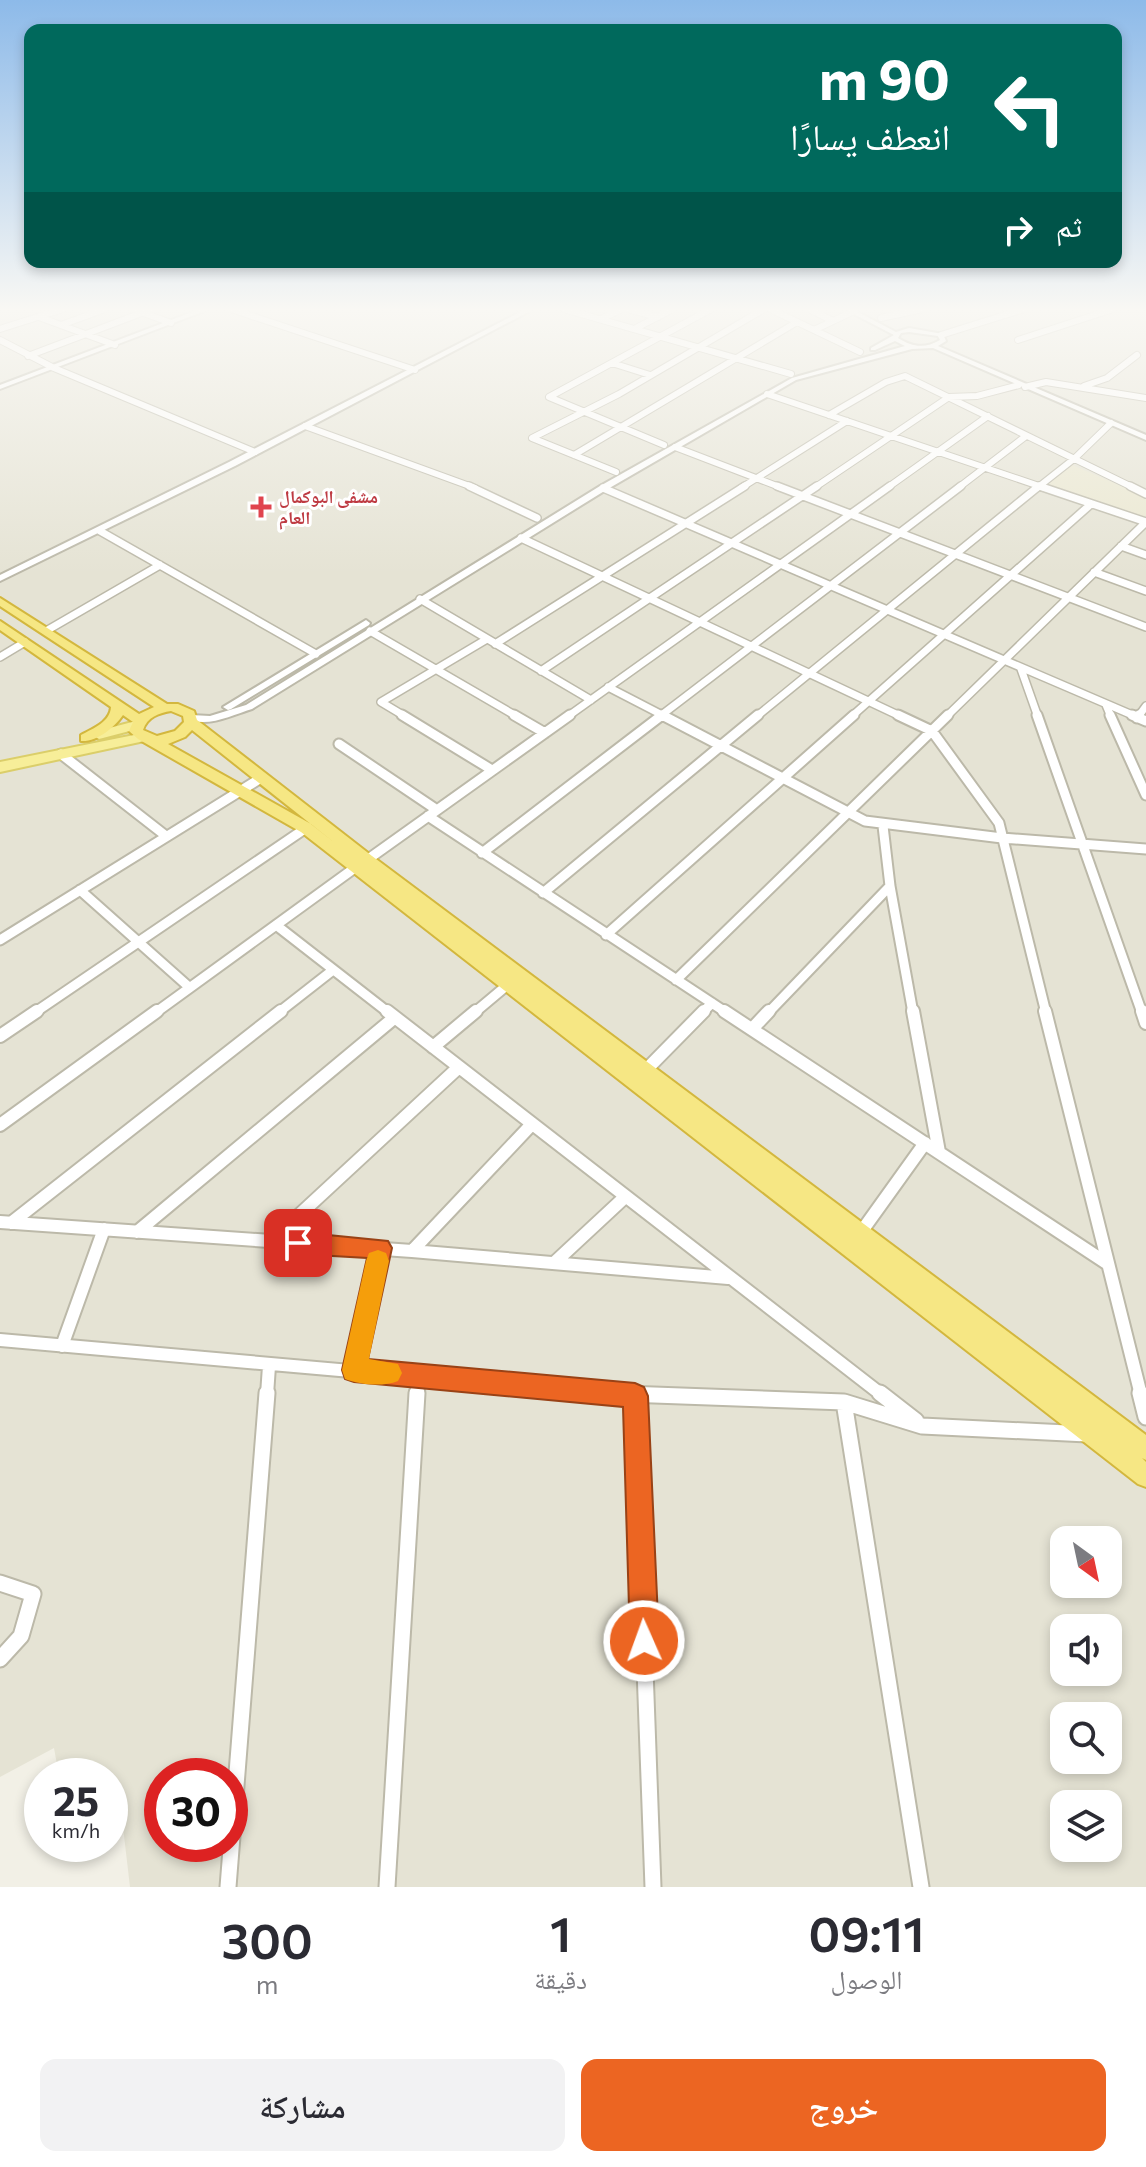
<!DOCTYPE html>
<html lang="ar">
<meta charset="utf-8">
<style>
body{margin:0;font-family:Commissioner,"Noto Naskh Arabic",sans-serif;background:#f2f2f3;color:#2b2b33;direction:rtl;height:100vh;display:flex;flex-direction:column;font-size:30px;white-space:nowrap}
*{box-sizing:border-box;margin:0}
p{font-size:26px;color:#7c7c81}
.icon{flex:none;width:44px;height:44px;fill:none;stroke:currentColor;stroke-width:2;stroke-linecap:round;stroke-linejoin:round}
.map{position:relative;height:1887px;overflow:hidden;direction:ltr}
.side{display:flex;flex-direction:column;background:#fff;flex:1}
.side>*{flex:none}
.hud{position:absolute;left:24px;top:24px;width:1098px;height:244px;border-radius:16px;box-shadow:0 4px 12px #0003;direction:rtl;background:#00695c;color:#fff;overflow:hidden}
.needle{width:52px;rotate:147deg}
.buttons{position:absolute;left:1050px;top:1526px;display:grid;gap:16px}
.buttons a{display:grid;place-items:center;width:72px;height:72px;border-radius:16px;background:#fff;box-shadow:0 4px 12px #0003;font-size:40px}
.speed{position:absolute;left:24px;top:1758px;display:flex;gap:16px;font-size:40px;font-weight:700;text-align:center}
.speed>*{display:grid;place-content:center;width:104px;height:104px;border-radius:50%;background:#fff;box-shadow:0 4px 12px #0003;line-height:1}
.speed small{font-size:20px;font-weight:400}
.speed .limit{border:12px solid #d22;background:#fff;color:#111}
.pin{position:absolute;display:grid;place-items:center;width:68px;height:68px;color:#fff;margin:-34px;border-radius:16px;box-shadow:0 4px 12px #0006}
.me{position:absolute;width:88px;margin:-44px;rotate:358deg;stroke-linejoin:round;filter:drop-shadow(0 0 6px #0008)}
.turn{display:flex;align-items:center;gap:28px;height:168px;padding:0 40px;font-size:36px}
.turn .icon{width:104px;height:104px;stroke-width:2.5}
.turn b{display:block;font-size:56px;line-height:68px}
.then{display:flex;align-items:center;height:76px;padding:0 40px;background:#0003;gap:16px;font-size:30px}
.eta{display:flex;justify-content:space-evenly;align-items:center;height:136px;text-align:center}
.eta b{font-size:48px;font-weight:600;line-height:56px}
.primary-button{display:flex;gap:16px;margin-top:auto;padding:16px 40px}
.primary-button a{flex:1;height:92px;border-radius:16px;background:#ec6522;color:#fff;font-size:32px;font-weight:600;line-height:92px;text-align:center}
.primary-button a+a{background:#f2f2f3;color:#2b2b33}
.map>svg:first-child{display:block}
.residential{fill:#e5e3d4;fill-rule:evenodd}
.education{fill:#eae7d0}
.lines{fill:none;stroke-linecap:round;stroke-linejoin:round}
.minor-far4-casing{stroke:#bcb9a9;stroke-width:8}
.minor-far3-casing{stroke:#bcb9a9;stroke-width:10}
.minor-far2-casing{stroke:#bcb9a9;stroke-width:13}
.minor-far1-casing{stroke:#bcb9a9;stroke-width:16}
.minor-casing{stroke:#bcb9a9;stroke-width:19}
.tertiary-casing{stroke:#bcb9a9;stroke-width:4}
.primary-casing{stroke:#dbce6a;stroke-width:4}
.trunk-casing{stroke:#d3b73e;stroke-width:4}
.minor-far4{stroke:#fff;stroke-width:6}
.minor-far3{stroke:#fff;stroke-width:7}
.minor-far2{stroke:#fff;stroke-width:9}
.minor-far1{stroke:#fff;stroke-width:12}
.minor{stroke:#fff;stroke-width:15}
.tertiary{fill:#fff;fill-rule:evenodd}
.primary{fill:#f7ee99;fill-rule:evenodd}
.trunk{fill:#f6e784;fill-rule:evenodd}
.route{fill:#ec6522;stroke:#994216;stroke-width:2}
.slow{fill:#f59e0b}
.health-dot{fill:#e0444e;stroke:#fff;stroke-width:3}
.labels{text-anchor:middle;stroke-width:6;stroke-linejoin:round;paint-order:stroke}
.far-health-label{font-size:18px;font-weight:bold;fill:#be3a42;stroke:#fff;text-anchor:start}
</style>
<div class="map">
<svg width="1146" height="1887" viewBox="0 0 1146 1887">
<rect width="100%" height="100%" fill="#f2f0e6"/>
<path class="residential" d="M0,309H1146V1887H130L121,1810H110V1776H59L54,1748L0,1777ZM1064,1540H1108V1584H1064ZM1064,1628H1108V1672H1064ZM1064,1716H1108V1760H1064ZM162,1776H230V1844H162ZM1064,1804H1108V1848H1064Z"/>
<path class="education" d="M1070,464L1146,497V515L1143,518L1046,485Z"/>
<g class="lines">
<g class="minor-far4-casing">
<path id="minor-far4" d="M133,309L171,323
M231,309L415,370
M564,309L791,374
M627,309L658,317
M770,309L860,352
M809,309L833,321
M39,317L115,345
M881,318L922,309
M601,319L622,309
M61,325L105,309
M636,328L673,309
M0,329L63,309
M814,330L852,312
M941,335L1024,309
M0,340L54,368L255,452
M1018,340L1113,309
M28,356L152,309
M612,363L650,375
M1084,386L1107,378L1137,355
M1025,387L1046,382L1146,398
M767,394L1045,488
M829,415L886,382L905,376L1134,488
M305,426L475,488
M664,445L549,397L711,309
M675,447L782,488
M574,455L797,322
M616,472L532,438L619,394L764,309
M741,488L847,421
M814,488L949,397L977,396L1019,385
M887,488L988,416
M958,488L1026,436
M1037,488L1075,458L1111,423"/>
</g>
<g class="minor-far3-casing">
<path id="minor-far3" d="M469,486L537,518
M777,486L1146,627
M1130,486L1146,494
M603,488L1137,717
M100,531L316,654
M521,538L902,717
M1121,546L1146,555
M1094,572L1146,591
M420,599L591,700
M46,631L160,565
M370,631L518,717
M495,644L745,486
M0,657L25,642
M1021,669L1038,717
M541,671L817,486
M608,687L666,717
M1106,705L1111,717
M406,717L381,702L487,639
M567,717L890,486
M659,717L961,486
M756,717L1039,486
M851,717L1091,504
M946,717L1146,522L1039,486
M1138,717L1146,706"/>
</g>
<g class="minor-far2-casing">
<path id="minor-far2" d="M402,715L492,770
M514,715L545,733
M662,715L865,821L1002,838L1146,849
M898,715L932,731L999,823L1046,1013
M1037,715L1142,1013
M1110,715L1146,795
M1132,715L1146,721
M1137,718L1139,715
M339,744L437,810
M61,754L166,836
M428,816L727,1013
M883,826L890,886L913,1013
M482,853L662,715
M367,860L570,715
M80,890L189,987
M543,893L758,715
M276,925L389,1013
M606,935L854,715
M0,940L261,778
M676,980L948,715
M34,1013L306,828
M155,1013L356,867
M278,1013L333,970
M474,1013L511,982
M702,1013L712,1003
M768,1013L890,886"/>
</g>
<g class="minor-far1-casing">
<path id="minor-far1" d="M387,1011L882,1395
M724,1011L1108,1264
M913,1011L939,1152
M1045,1011L1141,1395
M1142,1011L1146,1023
M752,1029L769,1011
M0,1036L37,1011
M433,1047L476,1011
M643,1073L704,1011
M0,1125L157,1011
M0,1222L412,1251L728,1278
M11,1223L281,1011
M137,1232L394,1018
M859,1235L925,1143
M271,1241L459,1067
M412,1251L532,1124
M554,1263L625,1197
M0,1340L622,1395
M62,1346L104,1229
M354,1370L380,1248
M267,1395L269,1366
M417,1395L418,1375"/>
</g>
<g class="minor-casing">
<path id="minor" d="M599,1393L844,1402L922,1426L1087,1434
M880,1393L916,1421
M1140,1393L1146,1417
M635,1396L653,1887
M844,1402L921,1887
M0,1583L33,1594L21,1636L0,1659
M228,1887L267,1393
M387,1887L417,1393"/>
</g>
<g class="tertiary-casing">
<path id="tertiary" d="M200,309H210L0,389V385Z
M526,309H534L235,466L0,581V575L229,462Z
M844,309H852L896,332L909,328L943,334L946,341L938,346L1146,435V440L933,348L912,349L796,380L606,490L252,709C232,715 206,729 186,718L191,715L210,716L246,705L600,486L792,378L905,346L895,341L875,350H871V348L894,335ZM909,332L938,336L940,340C925,349 912,347 898,338L901,333Z
M366,620L370,623L369,625L231,709L228,710L223,707Z"/>
</g>
<g class="primary-casing">
<path id="primary" d="M136,721L143,725L141,728L99,739L92,735L94,732Z
M144,733L151,737L149,740L0,772V762Z"/>
</g>
<g class="trunk-casing">
<path id="trunk" d="M0,598L167,704H178L194,711L197,720L372,856L1146,1435V1460L1142,1458L1146,1462V1487L1138,1484L301,832L138,739L129,731L133,722L123,715C114,728 97,742 81,741V735C94,728 110,722 111,707L0,630V621L139,714L154,707L0,606ZM171,711L183,716L184,722L175,731L157,736L143,730C147,717 159,713 171,711ZM192,730L336,844L311,824L168,744L185,737Z"/>
</g>
<use href="#minor-far4" class="minor-far4"/>
<use href="#minor-far3" class="minor-far3"/>
<use href="#minor-far2" class="minor-far2"/>
<use href="#minor-far1" class="minor-far1"/>
<use href="#minor" class="minor"/>
<use href="#tertiary" class="tertiary"/>
<use href="#primary" class="primary"/>
<use href="#trunk" class="trunk"/>
</g>
<linearGradient id="sky" x2="0" y2="1"><stop stop-color="#8dbae9"/><stop offset="0.54" stop-color="#f9f8f4"/><stop offset="1" stop-color="#f9f8f4" stop-opacity="0"/></linearGradient>
<rect width="1146" height="574" fill="url(#sky)"/>
<path class="route" d="M298,1232L388,1241L392,1248L368,1359L635,1383L644,1387L648,1396L659,1641L654,1651L644,1656L634,1651L630,1641L623,1407L354,1382L345,1379L342,1370L367,1258L298,1254L290,1250L287,1243L290,1235Z"/>
<path class="slow" d="M378,1250L386,1253L389,1261L369,1359L398,1364L402,1373L398,1381C383,1387 360,1385 345,1379L342,1370L366,1261L369,1253Z"/>
<path class="health-dot" d="M257 495h8v8h8v8h-8v8h-8v-8h-8v-8h8z"/>
<g class="labels">
<g class="far-health-label">
<text x="279" y="503">مشفى البوكمال<tspan x="279" dy="21">العام</tspan></text>
</g>
</g>
</svg>
<div class="buttons">
<a><svg class="needle" viewBox="-14 -14 28 28"><path d="M0-13l5 13h-10z" fill="#e53935"/><path d="M0 13l5-13h-10z" fill="#7c7c81"/></svg></a>
<a><svg class="icon" aria-label="sound" viewBox="0 0 24 24"><path d="M4 9h4l5-4v14l-5-4H4zM17 9q2 3 0 6"/></svg></a>
<a><svg class="icon" aria-label="search" viewBox="0 0 24 24"><circle cx="10" cy="10" r="6"/><path d="M15 15l6 6"/></svg></a>
<a><svg class="icon" aria-label="layers" viewBox="0 0 24 24"><path d="M12 4l9 5-9 5-9-5zM3 14l9 5 9-5"/></svg></a>
</div>
<div class="speed"><div>25<small>km/h</small></div><div class="limit">30</div></div>
<div class="pin" style="left:298px;top:1243px;background:#d93025"><svg class="icon" aria-label="arrive" viewBox="0 0 24 24"><path d="M6 21V4h12l-3 4 3 4H6"/></svg></div>
<svg class="me" style="left:644px;top:1641px" viewBox="-20 -20 40 40"><circle r="17" fill="#ec6522" stroke="#fff" stroke-width="3"/><path d="M0-11L8 9 0 5-8 9z" fill="#fff"/></svg>
<div class="hud">
<div class="turn"><svg class="icon" aria-label="left" viewBox="0 0 24 24"><path d="M17 20v-9H6M10 6l-5 5 5 5"/></svg><div><b>90 m</b>انعطف يسارًا</div></div>
<div class="then">ثم<svg class="icon" aria-label="right" viewBox="0 0 24 24"><path d="M7 20v-9h11M14 6l5 5-5 5"/></svg></div>
</div>
</div>
<section class="side">
<div class="eta">
<div><b>09:11</b><p>الوصول</p></div>
<div><b>1</b><p>دقيقة</p></div>
<div><b>300</b><p>m</p></div>
</div>
<div class="primary-button"><a>خروج</a><a>مشاركة</a></div>
</section>
